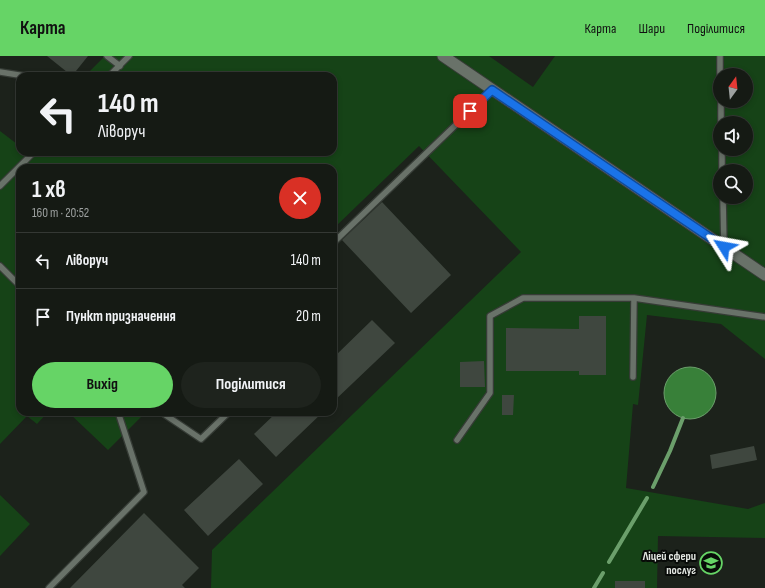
<!DOCTYPE html>
<html lang="uk">
<meta charset="utf-8">
<style>
body{margin:0;font-family:"Sofia Sans Condensed",sans-serif;background:#1e231d;color:#f1f3f6;height:100vh;display:flex;flex-direction:column;font-size:15px;white-space:nowrap}
*{box-sizing:border-box;margin:0}
p{font-size:13px;color:#9da1a0}
.icon{flex:none;width:22px;height:22px;fill:none;stroke:currentColor;stroke-width:2;stroke-linecap:round;stroke-linejoin:round}
.map{position:relative;flex:1;overflow:hidden}
.details{position:absolute;left:16px;top:108px;width:321px;height:252px;display:flex;flex-direction:column;background:#151a14;border-radius:12px;box-shadow:0 2px 6px #0003,0 0 0 1px #343834}
.details>*{flex:none}
.banner{position:absolute;left:16px;top:16px;width:321px;height:84px;border-radius:12px;box-shadow:0 2px 6px #0003,0 0 0 1px #343834;background:#151a14;color:#f1f3f6;overflow:hidden}
.needle{width:26px;rotate:15deg}
.controls{position:absolute;left:713px;top:12px;display:grid;gap:8px}
.controls a{display:grid;place-items:center;width:40px;height:40px;border-radius:50%;background:#151a14;box-shadow:0 2px 6px #0003,0 0 0 1px #343834;font-size:20px}
.pin{position:absolute;display:grid;place-items:center;width:34px;height:34px;color:#fff;margin:-17px;border-radius:8px;box-shadow:0 2px 6px #0006}
.me{position:absolute;width:44px;margin:-22px;rotate:304deg;stroke-linejoin:round;filter:drop-shadow(0 0 3px #0008)}
.turn{display:flex;align-items:center;gap:14px;height:84px;padding:0 16px;font-size:18px}
.turn .icon{width:52px;height:52px;stroke-width:2.5}
.turn b{display:block;font-size:28px;line-height:34px}
.round{display:grid;place-items:center;flex:none;width:42px;height:42px;border-radius:21px;background:#1e231d}
.headline{display:flex;align-items:center;justify-content:space-between;height:68px;padding:0 16px}
h1{font-size:24px;font-weight:700;line-height:30px}
.primary-button{display:flex;gap:8px;margin-top:auto;padding:8px 16px}
.primary-button a{flex:1;height:46px;border-radius:24px;background:#66d466;color:#111;font-size:16px;font-weight:700;line-height:46px;text-align:center}
.primary-button a+a{background:#1e231d;color:#f1f3f6}
ul{padding:0;list-style:none}
li{display:flex;align-items:center;gap:12px;height:56px;padding:0 16px;border-top:1px solid #343834}
li div{flex:1}
li b{display:block;font-size:15px}
li em{font-style:normal}
header{display:flex;align-items:center;gap:24px;box-sizing:border-box;height:56px;padding:0 20px;background:#66d466;color:#111}
header strong{font-size:19px}
nav{display:flex;gap:22px;margin-inline-start:auto;font-size:14px}
.map>svg:first-child{display:block}
.green{fill:#164317;fill-rule:evenodd}
.water{fill:#388039;stroke:#6b9f6b}
.lines{fill:none;stroke-linecap:round;stroke-linejoin:round}
.stream{stroke:#6b9f6b;stroke-width:4}
.building{fill:#3f473f}
.lane-casing{stroke:#363c36;stroke-width:8}
.street-casing{stroke:#363c36;stroke-width:13}
.lane{stroke:#697269;stroke-width:5.5}
.street{stroke:#697269;stroke-width:11}
.route-casing{stroke:#114b97;stroke-width:10}
.route{stroke:#1a73e8;stroke-width:7}
.labels{text-anchor:middle;stroke-width:4;stroke-linejoin:round;paint-order:stroke}
.poi-label{font-size:12px;font-weight:bold;fill:#e2e6e1;stroke:#080b08;text-anchor:end}
</style>
<header>
<strong>Карта</strong>
<nav><a>Карта</a><a>Шари</a><a>Поділитися</a></nav>
</header>
<div class="map">
<svg width="765" height="532" viewBox="0 0 765 532">
<rect width="100%" height="100%" fill="#1c221b"/>
<path class="green" d="M105,0H489L533,31L555,0H765V303L721,268L647,259L638,349L633,348L626,432L748,453L765,447V482L658,480L657,532H211L212,494L521,196L419,90L333,173V112H20V356H48L37,368L27,360L0,388V75L17,88L20,86V96H333V20H85ZM720,19H746V45H720ZM720,67H746V93H720ZM720,115H746V141H720Z
M68,356H146L108,394Z
M0,439L30,468L0,500Z"/>
<path class="water" d="M664 337a26 26 0 1 1 52 0a26 26 0 1 1-52 0Z"/>
<g class="lines">
<path class="stream" d="M653,431L670,395L683,362
M609,506L647,442
M594,532L603,517"/>
</g>
<path class="building" d="M47,0H88L72,20Z
M382,146L451,219L411,257L342,184Z
M579,260H606V319H579V315H506V272L579,273Z
M372,264L395,287L333,346V302Z
M484,305L485,331H460V306Z
M502,339H514L513,359H502Z
M277,356H323L276,401L254,378Z
M754,390L757,404L712,413L710,399Z
M239,403L263,428L208,480L184,454Z
M144,457L199,512L182,529L185,532H70Z
M615,525H645V532H615Z"/>
<g class="lines">
<g class="lane-casing">
<path id="lane" d="M107,0L120,10
M720,0V19
M0,16L25,20
M109,20L129,0
M721,45V67
M722,93V115
M0,130L34,96
M723,141L724,191
M333,187L492,34
M0,210L20,230
M633,321L634,242
M161,356L201,383L229,356
M457,384L490,337V260L523,242H634L765,261
M49,532L144,436L118,356"/>
</g>
<g class="street-casing">
<path id="street" d="M443,0L765,219"/>
</g>
<use href="#lane" class="lane"/>
<use href="#street" class="street"/>
</g>
<g class="lines">
<g class="route-casing">
<path id="route" d="M470,55L492,34L724,191"/>
</g>
<use href="#route" class="route"/>
</g>
<defs>
<g id="university-ring" transform="scale(1.15)"><circle r="9.5" fill="#080b08" stroke="#66d466" stroke-width="1.5"/><path d="M0-5L7-2L0 1L-7-2ZM-4 1L0 2.5L4 1V4Q0 6-4 4Z" fill="#66d466"/></g>
</defs>
<g fill-rule="evenodd">
<use href="#university-ring" x="711" y="507"/>
</g>
<g class="labels">
<g class="poi-label">
<text x="696" y="504">Ліцей сфери<tspan x="696" dy="14">послуг</tspan></text>
</g>
</g>
</svg>
<div class="controls">
<a><svg class="needle" viewBox="-14 -14 28 28"><path d="M0-13l5 13h-10z" fill="#e53935"/><path d="M0 13l5-13h-10z" fill="#9da1a0"/></svg></a>
<a><svg class="icon" aria-label="sound" viewBox="0 0 24 24"><path d="M4 9h4l5-4v14l-5-4H4zM17 9q2 3 0 6"/></svg></a>
<a><svg class="icon" aria-label="search" viewBox="0 0 24 24"><circle cx="10" cy="10" r="6"/><path d="M15 15l6 6"/></svg></a>
</div>
<div class="pin" style="left:470px;top:55px;background:#d93025"><svg class="icon" aria-label="arrive" viewBox="0 0 24 24"><path d="M6 21V4h12l-3 4 3 4H6"/></svg></div>
<svg class="me" style="left:724px;top:191px" viewBox="-20 -20 40 40"><path d="M0-17L14 15 0 8-14 15z" fill="#1a73e8" stroke="#fff" stroke-width="4"/></svg>
<div class="banner">
<div class="turn"><svg class="icon" aria-label="left" viewBox="0 0 24 24"><path d="M17 20v-9H6M10 6l-5 5 5 5"/></svg><div><b>140 m</b>Ліворуч</div></div>
</div>
<section class="details">
<div class="headline"><div><h1>1 хв</h1><p>160 m · 20:52</p></div><a class="round" style="background:#d93025;color:#fff"><svg class="icon" aria-label="close" viewBox="0 0 24 24"><path d="M6 6l12 12M18 6L6 18"/></svg></a></div>
<ul>
<li><svg class="icon" aria-label="left" viewBox="0 0 24 24"><path d="M17 20v-9H6M10 6l-5 5 5 5"/></svg><div><b>Ліворуч</b></div><em>140 m</em></li>
<li><svg class="icon" aria-label="arrive" viewBox="0 0 24 24"><path d="M6 21V4h12l-3 4 3 4H6"/></svg><div><b>Пункт призначення</b></div><em>20 m</em></li>
</ul>
<div class="primary-button"><a>Вихід</a><a>Поділитися</a></div>
</section>
</div>
